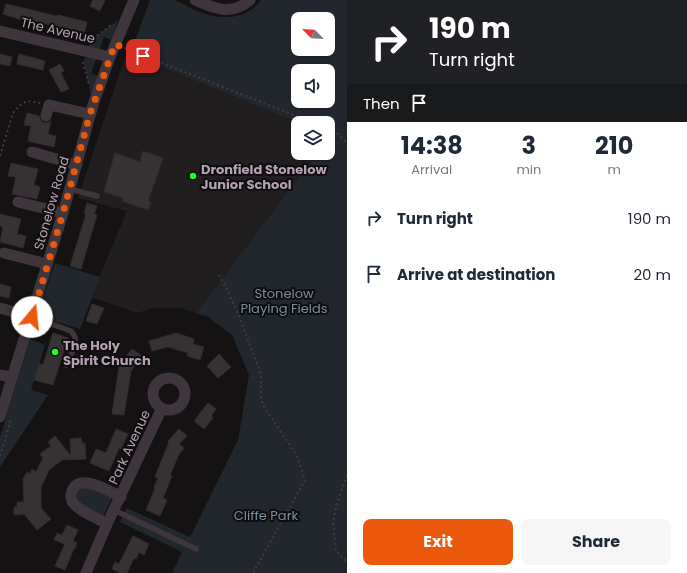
<!DOCTYPE html>
<style>
body{margin:0;font-family:Poppins,sans-serif;background:#f6f6f7;color:#1f2937;height:100vh;display:flex;flex-direction:column;font-size:15px;white-space:nowrap}
*{box-sizing:border-box;margin:0}
p{font-size:13px;color:#747a83}
.icon{flex:none;width:22px;height:22px;fill:none;stroke:currentColor;stroke-width:2;stroke-linecap:round;stroke-linejoin:round}
.map{position:relative;flex:1;overflow:hidden}
.side{display:flex;flex-direction:column;background:#fff;width:340px}
.side>*{flex:none}
.guide{background:#202124;color:#fff;overflow:hidden}
.needle{width:26px;rotate:295deg}
.buttons{position:absolute;left:291px;top:12px;display:grid;gap:8px}
.buttons a{display:grid;place-items:center;width:44px;height:44px;border-radius:8px;background:#fff;box-shadow:0 1px 3px #0004;font-size:20px}
.pin{position:absolute;display:grid;place-items:center;width:34px;height:34px;color:#fff;margin:-17px;border-radius:8px;box-shadow:0 2px 6px #0006}
.me{position:absolute;width:44px;margin:-22px;rotate:17deg;stroke-linejoin:round;filter:drop-shadow(0 0 3px #0008)}
.turn{display:flex;align-items:center;gap:14px;height:84px;padding:0 16px;font-size:18px}
.turn .icon{width:52px;height:52px;stroke-width:2.5}
.turn b{display:block;font-size:28px;line-height:34px}
.then{display:flex;align-items:center;height:38px;padding:0 16px;background:#0003;gap:8px;font-size:15px}
.eta{display:flex;justify-content:space-evenly;align-items:center;height:68px;text-align:center}
.eta b{font-size:24px;font-weight:700;line-height:28px}
.button{display:flex;gap:8px;margin-top:auto;padding:8px 16px}
.button a{flex:1;height:46px;border-radius:8px;background:#ea580c;color:#fff;font-size:16px;font-weight:700;line-height:46px;text-align:center}
.button a+a{background:#f6f6f7;color:#1f2937}
ul{padding:0;list-style:none}
li{display:flex;align-items:center;gap:12px;height:56px;padding:0 16px}
li div{flex:1}
li b{display:block;font-size:15px}
li em{font-style:normal}
main{display:flex;flex:1;min-height:0}
.map>svg:first-child{display:block}
.built{fill:#211e1f}
.green{fill:#21272c;fill-rule:evenodd}
.building{fill:#363234;stroke:#302b2e}
.lines{fill:none;stroke-linecap:round;stroke-linejoin:round}
.path{stroke:#423a41;stroke-width:2;stroke-dasharray:2 3;stroke-linecap:butt}
.lane{stroke:#3e363c;stroke-width:5.5}
.street{stroke:#3e363c;stroke-width:11}
.route{stroke:#ea580c;stroke-width:7;stroke-dasharray:0 12.6}
.poi-dot{fill:#1eff28;stroke:#0f0d0e;stroke-width:1.5}
.labels{text-anchor:middle;stroke-width:4;stroke-linejoin:round;paint-order:stroke}
.street-label{font-size:13px;fill:#b6a2b4;stroke:#0f0d0e}
.poi-label{font-size:13px;font-weight:bold;fill:#b6a2b4;stroke:#0f0d0e;text-anchor:start}
.park-label{font-size:13px;fill:#768fa3;stroke:#0f0d0e}
</style>
<main>
<div class="map">
<svg width="347" height="573" viewBox="0 0 347 573">
<rect width="100%" height="100%" fill="#141213"/>
<path class="built" d="M130,54L299,123H298V153H317L196,313L180,308H154L137,313L91,297L127,211L78,198L125,57Z"/>
<path class="green" d="M150,0C157,0 167,0 175,0C182,3 190,8 197,11C219,20 246,21 261,0H347V573H172L182,552L120,522L127,508L190,537L238,440L249,375L232,335L208,317L196,313L317,153H328V139L330,136L328,135V123H299L130,54ZM298,19H328V49H298ZM298,71H328V101H298Z
M118,20L112,40L104,37L91,73L98,76L91,95L84,62L90,41Z
M55,263L100,277L80,329L37,316Z
M30,339L45,345L31,390L48,395L0,467V437Z
M87,486L112,497L103,517L77,503L75,499L76,489Z"/>
<path class="building" d="M93,0H105L100,11L90,6Z
M6,4L57,16L58,15L87,22L84,34L43,23L19,19L3,14Z
M0,54L12,57L10,66L0,64Z
M19,54L45,61L43,70L17,64Z
M60,64L64,71L61,73L69,89L61,92L49,70Z
M27,113L39,116L41,121L44,123H47L51,121L48,134L56,136L54,147L28,141L31,126L24,125Z
M143,151L163,158L148,201L151,202L148,210L122,201L123,198L104,192L115,153L140,162Z
M11,163L38,169L34,185L40,187L37,199L12,194L16,177L8,176Z
M87,203L97,206L94,214L97,215L81,269L70,266L86,214L84,213Z
M0,214L21,219L17,234L26,236L23,248L0,242L3,227L0,226Z
M0,284L11,287L9,298L0,296Z
M92,304L104,308L97,324L86,321Z
M53,333L68,338L53,385L34,380L39,364L43,365Z
M176,333L194,339L193,344L204,347L200,360L187,356L188,353L168,347L152,351L149,341Z
M132,349L142,356L131,371L124,415L112,414L119,366Z
M219,354L231,367L218,378L207,366Z
M208,403L216,409L211,416L213,418L204,429L194,421Z
M116,429L128,434L121,449L119,448L109,471L90,463L96,449L106,453Z
M179,429L187,436L179,444L184,448L179,454L170,475L172,476L163,498L167,500L160,516L146,510L155,488L154,487L158,478L155,477L169,442L168,441Z
M55,436L71,456L70,439L81,438L82,443H85L86,459L62,460L49,470L41,487V508L51,519L37,530L24,514L14,515V507H17V502H24L23,479L27,472L30,474L32,469L36,472L43,458L40,454L51,446L48,442Z
M67,525L78,530L73,541L77,543L75,548L76,549L74,548L65,570L55,566L65,544L54,540L57,533L62,535Z
M133,536L149,544L144,555L139,552L136,559L134,558L127,573H121L112,569L115,562L119,564Z"/>
<g class="lines">
<path class="path" d="M89,42L112,24
M124,48L314,123
M83,62L89,85
M328,129L336,132L347,143
M0,156L13,113L19,106L27,101L40,103
M219,275L227,289L240,319L261,374V398L263,405L297,456L305,480L253,573
M0,456L11,419
M347,475L336,506L333,524L336,551L347,562"/>
<path class="lane" d="M70,189L97,196
M32,317L71,331C81,341 71,354 66,365
M114,510L196,549"/>
<path class="street" d="M195,0C215,9 232,16 250,0
M0,31L110,57
M46,116L49,105L90,114
M32,152L77,165
M18,202L63,213
M4,253L47,264
M0,308L32,317
M0,375L12,377
M153 394a16 16 0 1 1 32 0a16 16 0 1 1-32 0Z
M0,417L63,213L93,105L110,57L134,0
M107,524C97,518 83,513 75,505C71,502 70,496 72,491C79,472 109,491 121,497
M86,573L107,524L162,408"/>
</g>
<g class="lines">
<path class="route" d="M32,317L63,213L90,114L115,44L143,56"/>
</g>
<g class="poi-dot">
<circle cx="193" cy="176" r="4"/>
<circle cx="55" cy="352" r="4"/>
</g>
<g class="labels">
<g class="street-label">
<text transform="translate(58 30) rotate(13)" y="5">The Avenue</text>
<text transform="translate(51 203) rotate(-74)" y="5">Stonelow Road</text>
<text transform="translate(129 447) rotate(-65)" y="5">Park Avenue</text>
</g>
<g class="poi-label">
<text x="201" y="174">Dronfield Stonelow<tspan x="201" dy="15">Junior School</tspan></text>
<text x="63" y="350">The Holy<tspan x="63" dy="15">Spirit Church</tspan></text>
</g>
<g class="park-label">
<text x="284" y="298">Stonelow<tspan x="284" dy="15">Playing Fields</tspan></text>
<text x="266" y="520">Cliffe Park</text>
</g>
</g>
</svg>
<div class="buttons">
<a><svg class="needle" viewBox="-14 -14 28 28"><path d="M0-13l5 13h-10z" fill="#e53935"/><path d="M0 13l5-13h-10z" fill="#747a83"/></svg></a>
<a><svg class="icon" aria-label="sound" viewBox="0 0 24 24"><path d="M4 9h4l5-4v14l-5-4H4zM17 9q2 3 0 6"/></svg></a>
<a><svg class="icon" aria-label="layers" viewBox="0 0 24 24"><path d="M12 4l9 5-9 5-9-5zM3 14l9 5 9-5"/></svg></a>
</div>
<div class="pin" style="left:143px;top:56px;background:#d93025"><svg class="icon" aria-label="arrive" viewBox="0 0 24 24"><path d="M6 21V4h12l-3 4 3 4H6"/></svg></div>
<svg class="me" style="left:32px;top:317px" viewBox="-20 -20 40 40"><circle r="19" fill="#fff"/><path d="M0-13L10 11 0 6-10 11z" fill="#ea580c"/></svg>
</div>
<section class="side">
<div class="guide">
<div class="turn"><svg class="icon" aria-label="right" viewBox="0 0 24 24"><path d="M7 20v-9h11M14 6l5 5-5 5"/></svg><div><b>190 m</b>Turn right</div></div>
<div class="then">Then<svg class="icon" aria-label="arrive" viewBox="0 0 24 24"><path d="M6 21V4h12l-3 4 3 4H6"/></svg></div>
</div>
<div class="eta">
<div><b>14:38</b><p>Arrival</p></div>
<div><b>3</b><p>min</p></div>
<div><b>210</b><p>m</p></div>
</div>
<ul>
<li><svg class="icon" aria-label="right" viewBox="0 0 24 24"><path d="M7 20v-9h11M14 6l5 5-5 5"/></svg><div><b>Turn right</b></div><em>190 m</em></li>
<li><svg class="icon" aria-label="arrive" viewBox="0 0 24 24"><path d="M6 21V4h12l-3 4 3 4H6"/></svg><div><b>Arrive at destination</b></div><em>20 m</em></li>
</ul>
<div class="button"><a>Exit</a><a>Share</a></div>
</section>
</main>
